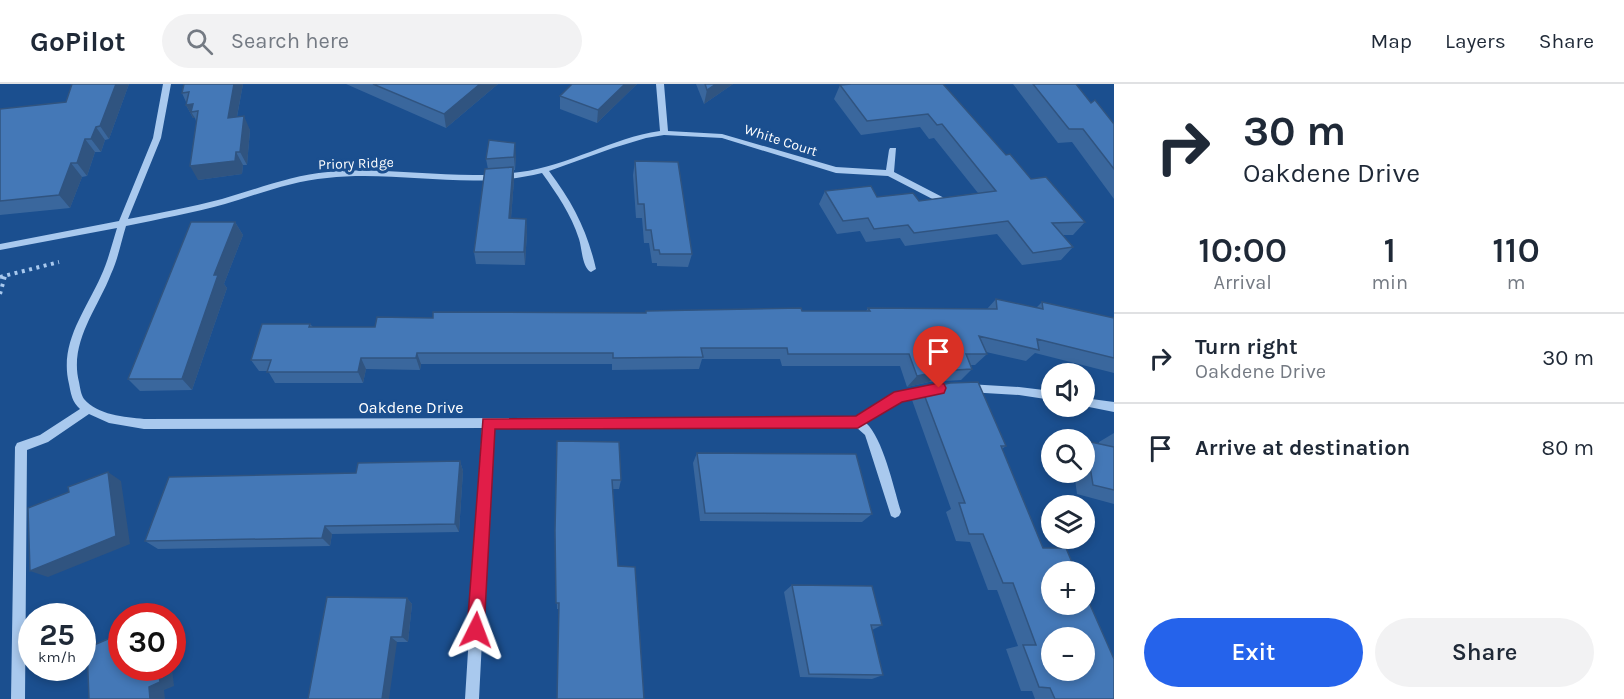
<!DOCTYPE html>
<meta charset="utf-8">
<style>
body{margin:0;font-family:Karla,sans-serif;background:#f2f2f3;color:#1f2937;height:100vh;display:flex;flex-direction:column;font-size:22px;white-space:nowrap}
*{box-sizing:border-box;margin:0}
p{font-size:20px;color:#747a83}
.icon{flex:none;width:33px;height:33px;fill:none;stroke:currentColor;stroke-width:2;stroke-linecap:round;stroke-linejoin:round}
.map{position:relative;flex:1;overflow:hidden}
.side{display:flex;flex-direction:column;background:#fff;width:510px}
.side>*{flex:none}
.hud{background:#fff;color:#1f2937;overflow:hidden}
.buttons{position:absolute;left:1041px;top:279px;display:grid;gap:12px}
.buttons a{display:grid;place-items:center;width:54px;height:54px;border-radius:50%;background:#fff;box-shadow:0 3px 9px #0003;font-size:30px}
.speed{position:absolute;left:18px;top:519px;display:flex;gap:12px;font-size:30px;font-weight:700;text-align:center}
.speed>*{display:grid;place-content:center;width:78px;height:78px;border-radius:50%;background:#fff;box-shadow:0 3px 9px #0003;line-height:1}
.speed small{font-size:15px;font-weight:400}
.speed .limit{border:9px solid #d22;background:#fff;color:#111}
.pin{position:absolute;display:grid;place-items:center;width:51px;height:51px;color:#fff;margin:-62px -26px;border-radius:50% 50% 50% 0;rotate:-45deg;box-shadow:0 0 6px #0007}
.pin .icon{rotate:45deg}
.me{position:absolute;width:66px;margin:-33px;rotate:3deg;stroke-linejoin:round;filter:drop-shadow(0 0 4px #0008)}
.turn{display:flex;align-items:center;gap:21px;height:126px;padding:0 30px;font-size:27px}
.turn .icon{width:78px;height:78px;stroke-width:2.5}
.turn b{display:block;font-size:42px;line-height:51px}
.eta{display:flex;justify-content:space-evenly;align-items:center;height:102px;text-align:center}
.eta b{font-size:36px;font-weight:600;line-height:42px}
.cta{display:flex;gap:12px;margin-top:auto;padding:12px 30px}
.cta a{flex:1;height:69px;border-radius:36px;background:#2563eb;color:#fff;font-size:24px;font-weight:600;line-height:69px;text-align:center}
.cta a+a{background:#f2f2f3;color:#1f2937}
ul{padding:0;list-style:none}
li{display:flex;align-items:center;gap:18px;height:90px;padding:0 30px;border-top:2px solid #e0e1e3}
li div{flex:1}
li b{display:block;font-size:22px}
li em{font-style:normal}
header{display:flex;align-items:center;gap:36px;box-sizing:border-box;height:84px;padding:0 30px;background:#fff;border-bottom:2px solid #e0e1e3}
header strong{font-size:28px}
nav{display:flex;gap:33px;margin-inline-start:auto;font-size:21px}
.search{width:420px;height:54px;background:#f2f2f3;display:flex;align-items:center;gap:15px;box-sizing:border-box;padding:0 21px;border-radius:33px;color:#747a83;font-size:22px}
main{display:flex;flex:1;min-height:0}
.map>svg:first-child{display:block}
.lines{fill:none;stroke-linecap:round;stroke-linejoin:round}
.path{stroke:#a9c9ee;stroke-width:4;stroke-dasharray:3 4.5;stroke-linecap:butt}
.minor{fill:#a9c9ee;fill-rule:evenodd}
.wall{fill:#3a679d}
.shaded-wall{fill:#305480}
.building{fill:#4478b7;stroke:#305480;stroke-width:1.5;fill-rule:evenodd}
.route{fill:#e11d48;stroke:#92132f;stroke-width:1.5}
.labels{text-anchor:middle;stroke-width:6;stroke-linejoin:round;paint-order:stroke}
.far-street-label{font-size:14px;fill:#fff;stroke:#1b4f8f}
.street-label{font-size:16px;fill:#fff;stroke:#1b4f8f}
</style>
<header>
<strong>GoPilot</strong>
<div class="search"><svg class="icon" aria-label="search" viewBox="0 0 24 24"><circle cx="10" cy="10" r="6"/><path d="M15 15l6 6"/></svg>Search here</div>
<nav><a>Map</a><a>Layers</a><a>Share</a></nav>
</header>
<main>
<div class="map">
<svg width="1114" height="615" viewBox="0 0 1114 615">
<rect width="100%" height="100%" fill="#1b4f8f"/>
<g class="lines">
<path class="path" d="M0,193L59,178
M0,210L5,192"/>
<path class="minor" d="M163,0H171L161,54L128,135C160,129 191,123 222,115C257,105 292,91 328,88C392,82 456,97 520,88C569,82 611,54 660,47L656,0H664L668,47L722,50L836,83L886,86L889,66L890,64H896L894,88L950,117V121H944L888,92L836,89L722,54L664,51L646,54L613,64L549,87C573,119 587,146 596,185L591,188C582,184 582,164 579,155C571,130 557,110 542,89C471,107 399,86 327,94C292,97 259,110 225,120C193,129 159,135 126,142C121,158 118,175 111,190C97,226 69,258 79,298C80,303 81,311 84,315C97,331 125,333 144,335L856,333L895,310L934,301L938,302L939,305L938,308L902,317L866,339C883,354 894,405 901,428L899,432L895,434L891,432L867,357L865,351L856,343L493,344L479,615H465L482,344L144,345L109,339L89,330L48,358L27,366L25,615H11L15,363L17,359L40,351L80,325C72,318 71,310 69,300C59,259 85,228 101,192C108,177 112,160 117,144L0,166V160L119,137L153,54Z
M968,300L1019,303L1052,307V316L1019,311L968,308L964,307L963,304L964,301Z
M1084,314L1114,318V328L1084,322Z"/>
</g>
<path class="wall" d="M72,0H129L109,55L105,56L101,68H95L87,92L82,93L70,124L0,131V25L66,18Z
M243,0L237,33L250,46L247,81H243L242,90L198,96L196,37L195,34H193L186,21V18L182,9Z
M346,0H498L446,44Z
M572,0H637L597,39L560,25V12Z
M696,0H733L704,20Z
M943,0L1006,71L1031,95L1085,138L1073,151H1063L1073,163L1061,176L1022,181L997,150L905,162L900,154L866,158L860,147L837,150L819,120L825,107L877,113L919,117L978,109L934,54L929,55L920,43L861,51L834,15L840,1Z
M1013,0H1076L1091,19L1114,40V115L1072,58L1058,59Z
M516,72L515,86H514V96L511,134L526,135L527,148L525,181L476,180L474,168L488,85L486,75Z
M635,77L692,170L688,183L657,182V179H652L649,159H644L642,134H636L633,91Z
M235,138L243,151L224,200L227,204L192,306L140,307L128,295Z
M996,215L1036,224L1042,218L1114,234V289L1035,269L1026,277L986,268L987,270L975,281H971L972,285L961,296L929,298L907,303L900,282H782L780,275H702L699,285L612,286V280H421L420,286L366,285L363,299H275L268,287H259L251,276L310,240L313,243H375L433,234L646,229V227H866L868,224L987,225Z
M922,305L1006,362L1002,365L1043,464L1114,615H1035L1032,607H1021L1006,565L1018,562L997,506H988L970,458L956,457L946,428L951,425L912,316Z
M1114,349V420L1077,410L1074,388H1084V358L1086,357L1099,360V358Z
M557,357L621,396L619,405H613L559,525H557L555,455Z
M697,369L872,430L862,438L700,437L693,379Z
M460,377L463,387L459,448L332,450L330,462L158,465L145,457L356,389Z
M792,501L882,541L872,546L883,591L872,595L800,593L784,508Z
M327,513L407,514L412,520L408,558H397Z"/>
<path class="shaded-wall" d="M116,0H129L109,55L100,42Z
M234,0H243L234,48L228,34Z
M480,0H498L446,44L444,30Z
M625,0H637L597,39L598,26Z
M716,0H733L704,20L707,6Z
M193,20L191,28L195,34H193L186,21Z
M244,32L250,46L247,81L240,68Z
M96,43L105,56L101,68L91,55Z
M85,55L95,68L87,92L77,79Z
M515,59L516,72L515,86L514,73Z
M236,68L243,81L242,90L198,96L190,82Z
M71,79L82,93L70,124L59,111Z
M513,83L514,96L510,148L509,134Z
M526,135L527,148L525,181L524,168Z
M235,138L243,151L224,200L227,204L192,306L182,295L214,191Z
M417,269L421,280L420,286L416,274Z
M361,274L366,285L363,299L358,288Z
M940,287L929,298L907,303L917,292Z
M460,377L463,387L459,448L455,440Z
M108,388L121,397L130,460L48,493L30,487Z
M325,442L332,450L330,462L322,454Z
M407,514L412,520L408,558L402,553Z
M391,553L397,558L389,615H382Z
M158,584H172L174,602L164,606L165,615H150L149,603Z"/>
<path class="building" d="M72,0H116L100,42L96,43L91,55H85L77,79H71L59,111L0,117V25L66,18Z
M184,0H234L228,34L244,32L240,68H236L235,77L190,82L198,27L191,28L193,20L186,21L189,8L182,9Z
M373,0H480L444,30Z
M572,0H625L598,26L560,12Z
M705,0H716L707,6Z
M851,0H943L1006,71L1010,70L1031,95L1046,93L1085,138L1052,139L1073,163L1033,169L1008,137L914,149L908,141L874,145L868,134L843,137L825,107L871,102L877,113L913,109L919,117L996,107L942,40L937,41L928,30L867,37L840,1Z
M1033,0H1076L1091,19L1095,16L1114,40V85L1083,45H1069Z
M489,56L515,59L514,73L486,75Z
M635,77L678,78L692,170H660L659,166H654L651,146H646L644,120H638Z
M513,83L509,134L526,135L524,168H474L485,85Z
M191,138H235L214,191H218L182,295H128Z
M996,215L1043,225L1042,218L1114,234V274L1037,255L1039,266L979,252L987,270H966L972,285L940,287L917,292L909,270H788L787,264H701L703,273L613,274V269H417L416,274H361L358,288H267L271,276H251L262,240H310L309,243H375L377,233L433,234V228L646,229V227L801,224L802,227H870L868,224L997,225Z
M978,298L1006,362H1001L1043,464H1066L1076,488H1052V520H1084V507L1114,575V615H1055L1050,604L1039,603L1023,561H1036L1013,499H1003L983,450H969L959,419H965L922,305L950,299ZM1052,554H1084V586H1052Z
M557,357L619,358L621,396H612L618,482L635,483L644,615H557L559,519H556L555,447Z
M1086,357L1114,363V406L1093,401Z
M697,369L856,370L872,430L705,429Z
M460,377L455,440L325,442L322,454L145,457L169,393L356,389L358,379Z
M108,388L116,452L30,487L28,424L69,408L68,403Z
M792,501L872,502L882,541H871L883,591L809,590Z
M327,513L407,514L402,553H391L382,615H308Z
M122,549V584H158L160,598L149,603L150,615H89L87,564Z"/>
<path class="route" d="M939,299L944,300L946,304L944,309L902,318L858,344L495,345L484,546L482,552L476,554L470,552L467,546L483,335L856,332L894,308Z"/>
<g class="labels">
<g class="far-street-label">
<text transform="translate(781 56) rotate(18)" y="5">White Court</text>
<text transform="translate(356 79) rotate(-2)" y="5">Priory Ridge</text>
</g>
<g class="street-label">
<text x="411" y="329">Oakdene Drive</text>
</g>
</g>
</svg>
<div class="buttons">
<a><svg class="icon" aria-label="sound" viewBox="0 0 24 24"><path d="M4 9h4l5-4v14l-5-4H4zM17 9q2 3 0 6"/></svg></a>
<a><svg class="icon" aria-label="search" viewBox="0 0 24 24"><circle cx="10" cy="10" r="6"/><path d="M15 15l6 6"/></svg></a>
<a><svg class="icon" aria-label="layers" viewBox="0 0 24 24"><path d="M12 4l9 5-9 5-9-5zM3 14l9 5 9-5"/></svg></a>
<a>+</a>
<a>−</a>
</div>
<div class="speed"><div>25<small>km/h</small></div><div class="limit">30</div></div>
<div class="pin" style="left:939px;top:304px;background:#d93025"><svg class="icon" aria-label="arrive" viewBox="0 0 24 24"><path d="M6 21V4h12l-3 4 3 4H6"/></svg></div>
<svg class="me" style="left:476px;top:546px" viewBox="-20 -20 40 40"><path d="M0-17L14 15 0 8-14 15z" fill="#e11d48" stroke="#fff" stroke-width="4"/></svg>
</div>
<section class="side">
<div class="hud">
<div class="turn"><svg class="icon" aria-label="right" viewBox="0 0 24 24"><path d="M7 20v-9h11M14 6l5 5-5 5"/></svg><div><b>30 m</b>Oakdene Drive</div></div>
</div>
<div class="eta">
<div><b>10:00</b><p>Arrival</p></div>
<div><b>1</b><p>min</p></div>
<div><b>110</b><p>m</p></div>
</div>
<ul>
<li><svg class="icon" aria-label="right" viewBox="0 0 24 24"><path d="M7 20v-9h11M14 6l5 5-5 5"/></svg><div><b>Turn right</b><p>Oakdene Drive</p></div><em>30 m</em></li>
<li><svg class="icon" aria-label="arrive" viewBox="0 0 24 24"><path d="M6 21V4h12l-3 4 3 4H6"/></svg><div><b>Arrive at destination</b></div><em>80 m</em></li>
</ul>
<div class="cta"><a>Exit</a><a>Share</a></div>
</section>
</main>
